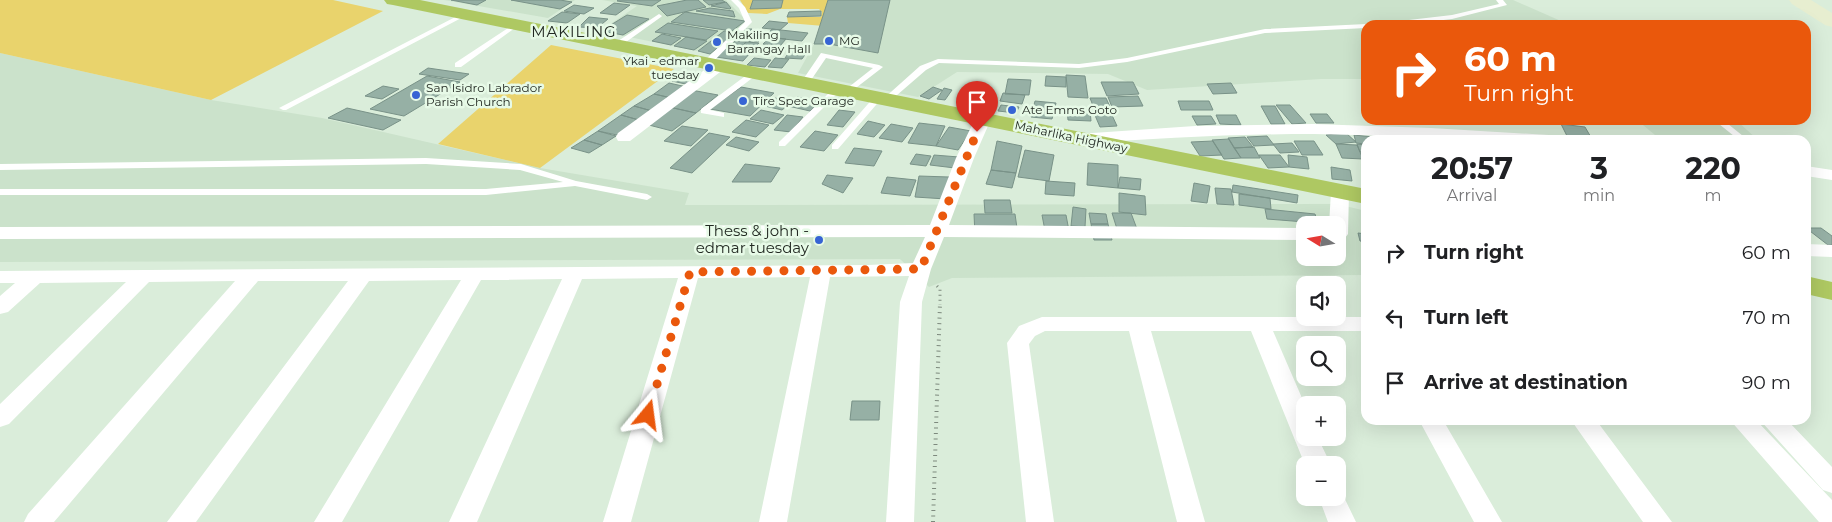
<!DOCTYPE html>
<meta charset="utf-8">
<style>
body{margin:0;font-family:Montserrat,sans-serif;background:#f2f2f2;color:#202124;height:100vh;display:flex;flex-direction:column;font-size:19px;white-space:nowrap}
*{box-sizing:border-box;margin:0}
p{font-size:16px;color:#757577}
.icon{flex:none;width:28px;height:28px;fill:none;stroke:currentColor;stroke-width:2;stroke-linecap:round;stroke-linejoin:round}
.map{position:relative;flex:1;overflow:hidden}
.side{position:absolute;left:1361px;top:135px;width:450px;height:290px;display:flex;flex-direction:column;background:#fff;border-radius:15px;box-shadow:0 5px 20px #0002}
.side>*{flex:none}
.top-card{position:absolute;left:1361px;top:20px;width:450px;height:105px;border-radius:15px;box-shadow:0 5px 20px #0002;background:#ea580c;color:#fff;overflow:hidden}
.needle{width:32px;rotate:281deg}
.tools{position:absolute;left:1296px;top:216px;display:grid;gap:10px}
.tools a{display:grid;place-items:center;width:50px;height:50px;border-radius:10px;background:#fff;box-shadow:0 5px 20px #0002;font-size:25px}
.pin{position:absolute;display:grid;place-items:center;width:42px;height:42px;color:#fff;margin:-51px -21px;border-radius:50% 50% 50% 0;rotate:-45deg;box-shadow:0 0 5px #0007}
.pin .icon{rotate:45deg}
.me{position:absolute;width:55px;margin:-28px;rotate:16deg;stroke-linejoin:round;filter:drop-shadow(0 0 4px #0008)}
.turn{display:flex;align-items:center;gap:18px;height:105px;padding:0 20px;font-size:22px}
.turn .icon{width:65px;height:65px;stroke-width:2.5}
.turn b{display:block;font-size:35px;line-height:42px}
.eta{display:flex;justify-content:space-evenly;align-items:center;height:85px;text-align:center}
.eta b{font-size:30px;font-weight:700;line-height:35px}
ul{padding:0;list-style:none}
li{display:flex;align-items:center;gap:15px;height:65px;padding:0 20px}
li div{flex:1}
li b{display:block;font-size:19px}
li em{font-style:normal}
.map>svg:first-child{display:block}
.built{fill:#cbe2cb;fill-rule:evenodd}
.green{fill:#e9d36c}
.building{fill:#96b0a5;stroke:#799288}
.lines{fill:none;stroke-linecap:round;stroke-linejoin:round}
.path-far1{stroke:#7d897d;stroke-width:3;stroke-dasharray:1 4;stroke-linecap:butt}
.path{stroke:#7d897d;stroke-width:4;stroke-dasharray:1 4.5;stroke-linecap:butt}
.lane{fill:#fff;fill-rule:evenodd}
.street{fill:#fff;fill-rule:evenodd}
.secondary{fill:#e7eed0;fill-rule:evenodd}
.highway{fill:#aec862;fill-rule:evenodd}
.route{stroke:#ea580c;stroke-width:9;stroke-dasharray:0 16.2}
.poi-dot{fill:#3764d4;stroke:#e7fae7;stroke-width:2}
.labels{text-anchor:middle;stroke-width:5;stroke-linejoin:round;paint-order:stroke}
.far-poi-label{font-size:12px;fill:#232a23;stroke:#e7fae7;text-anchor:start}
.far-street-label{font-size:12px;fill:#232a23;stroke:#e7fae7}
.far-quarter-label{font-size:15px;letter-spacing:1px;fill:#232a23;stroke:#e7fae7}
.poi-label{font-size:15px;fill:#232a23;stroke:#e7fae7;text-anchor:end}
</style>
<div class="map">
<svg width="1832" height="522" viewBox="0 0 1832 522">
<rect width="100%" height="100%" fill="#daedda"/>
<path class="built" d="M444,0H575L548,18Z
M602,0H726L748,22L736,33L725,31L697,51L600,31L637,6Z
M832,0H1513L1570,25H1366V79H1321L1147,90L1108,74L957,72L918,97L798,73L824,26Z
M0,53L211,100L322,118L540,168L689,193L685,205L1337,204L1366,211V275L952,278L929,287L900,259L0,262ZM1305,225H1338V258H1305Z
M1637,120H1736L1758,140H1661Z"/>
<path class="green" d="M0,0H333L383,11L211,100L0,53Z
M740,0H830L824,26L788,23L787,17H821L822,12L819,9H780L767,14L748,13Z
M551,45L674,69L540,168L438,144Z"/>
<path class="building" d="M451,0H486L477,5Z
M511,0H560L572,2L560,9Z
M618,0H661L652,6L617,1Z
M687,0H698L706,7L667,16L657,6Z
M703,0H722L725,2L709,5Z
M753,0H783L781,8L750,9Z
M828,0H890L878,53L829,44H814Z
M726,2L731,8L730,9L711,6Z
M614,3L630,5L616,15L600,13Z
M574,5L594,8L584,14L564,11Z
M710,8L733,11L735,17L696,11Z
M821,11V16L787,17L789,12Z
M562,12L580,14L567,23L548,21Z
M685,12L745,21L732,31L671,22Z
M627,15L649,19L623,35L601,31Z
M589,17L608,19L597,28L579,27Z
M769,21L788,23L780,30L762,28Z
M668,23L718,31L706,40L655,32Z
M746,29H752L743,39L736,38Z
M772,29L808,33L802,41L765,37Z
M724,31L736,33L710,54L698,51Z
M662,34L681,38L671,45L652,41Z
M749,34L764,36L758,42L743,41Z
M686,37L707,41L694,50L674,46Z
M770,37L786,39L780,46L763,44Z
M735,41L746,42L738,51L727,49Z
M746,42L759,43L751,52L738,51Z
M792,48L809,49L802,59L785,58Z
M725,49L751,52L743,61L716,57Z
M754,58L771,60L765,67L747,65Z
M775,58L789,59L782,68L768,67Z
M428,68L469,74L460,80L419,74Z
M1066,75L1085,76L1088,98L1068,97Z
M427,76L460,82L404,116L370,109Z
M1046,76L1066,77V87L1045,86Z
M678,77L696,80L690,85L672,81Z
M1008,79L1031,80L1029,95L1005,94Z
M1101,82H1133L1139,94L1107,96Z
M669,83L687,87L672,98L654,94Z
M1231,83L1237,93L1213,94L1207,84Z
M383,86L399,89L382,99L365,96Z
M741,87L774,93L750,116L710,109Z
M933,87L942,90L929,99L920,96Z
M944,88L952,90L945,100L937,99Z
M691,90L718,95L696,113L669,107Z
M1003,93L1025,95L1022,104L1000,101Z
M654,94L671,98L652,111L634,106Z
M1138,96L1143,106L1112,107L1108,97Z
M797,97L820,102L810,111L788,106Z
M775,98L792,102L782,110L765,106Z
M1090,98H1106L1112,111H1095Z
M1035,101L1056,103L1052,119L1031,117Z
M1178,101H1209L1213,110H1181Z
M1001,105L1019,107L1016,113L998,111Z
M1276,105H1290L1306,123L1292,124Z
M634,106L652,111L639,120L621,115Z
M1261,106H1275L1285,124H1271Z
M669,107L696,113L672,131L645,124Z
M347,108L401,120L383,130L328,118Z
M1067,109L1090,110L1091,121L1068,120Z
M761,110L784,115L773,124L750,119Z
M839,110L855,112L843,127L827,125Z
M1094,113H1111L1117,126L1100,127Z
M1310,114H1327L1334,123H1316Z
M621,115L639,120L617,135L598,131Z
M787,115L803,117L791,132L774,130Z
M1216,115H1236L1241,125L1220,124Z
M1192,116H1211L1216,124L1197,125Z
M746,120L769,125L756,137L732,132Z
M868,121L885,125L874,137L857,134Z
M919,123L945,126L936,146L908,143Z
M891,124L913,128L902,142L879,138Z
M1561,124L1585,127L1592,139L1567,136Z
M682,126L708,130L691,146L664,141Z
M949,127L971,131L958,150L936,146Z
M598,131L616,136L602,145L584,140Z
M815,131L838,135L824,151L800,147Z
M709,133L730,137L692,173L670,168Z
M1346,133L1356,142L1336,144L1326,135Z
M1354,135L1374,137L1375,140H1366V144L1356,143Z
M1267,136L1274,145L1254,146L1247,137Z
M736,137L759,142L749,151L726,145Z
M1245,137L1253,147L1234,148L1228,138Z
M1229,139L1241,158L1224,159L1212,140Z
M584,140L602,145L589,153L571,148Z
M997,141L1022,146L1016,173L991,170Z
M1213,141L1222,155L1200,156L1191,142Z
M1294,141H1314L1323,155H1302Z
M1292,143L1299,152L1280,153L1273,144Z
M1336,144L1357,145L1363,159L1342,158Z
M1357,144L1366,145V153L1360,152Z
M1254,147L1260,158H1241L1234,148Z
M854,148L882,151L874,166L845,163Z
M1025,150L1054,155L1049,181L1018,177Z
M916,154L931,156L926,166L910,164Z
M934,155L959,157L955,168L930,165Z
M1259,155H1280L1289,167L1268,168Z
M1288,155L1307,157L1309,169L1289,167Z
M1088,163L1118,165V188L1087,185Z
M745,164L780,168L771,182H732Z
M1331,167L1350,170L1352,181L1332,179Z
M991,170L1016,173L1012,188L986,184Z
M827,175L853,178L843,193L822,184Z
M919,176L949,177L946,199L915,197Z
M887,177L916,180L910,196L881,193Z
M1120,177L1141,179L1140,190L1118,188Z
M1046,181L1075,183L1074,196L1045,194Z
M1194,183L1210,186L1207,203L1191,201Z
M1233,185L1298,195L1297,203L1232,192Z
M1215,188L1231,189L1234,205L1217,204Z
M1119,193L1145,196L1146,215L1119,212Z
M1239,194L1270,198L1271,209L1239,205Z
M984,200H1010L1012,213H985Z
M1073,207L1086,209L1085,227L1071,226Z
M1265,209L1315,214L1318,223L1267,219Z
M1089,213L1106,214L1108,224H1091Z
M1112,213H1131L1137,229H1117Z
M974,214H1015L1018,235H975Z
M1042,215H1066L1070,236H1046Z
M1091,224H1108L1112,240H1094Z
M1806,228H1821L1832,236V245H1828Z
M1358,233L1366,234V242L1360,241Z
M852,401H880L879,420H850Z"/>
<g class="lines">
<path class="path-far1" d="M937,286L940,289V305"/>
<path class="path" d="M933,522L940,303"/>
<path class="lane" d="M731,0H738L745,7L752,22L709,66H703V62L745,22L739,8Z
M1496,0H1503L1507,5L1452,19L1401,25H1380L1383,23L1452,15L1499,4Z
M465,12L468,14L467,15L286,110H283L279,108Z
M659,14L662,16L661,17L619,47L612,45Z
M514,24L519,25L461,67H455V63Z
M1366,24L1369,25H1366V28L1265,33L1127,62L1079,68L939,63L926,70L889,102H883L882,100L920,66L938,59L1079,64L1127,58L1265,29Z
M821,53L879,65L883,67L848,94H845V90L873,68L826,58L807,86H801L800,84Z
M752,71H758L759,73L710,110L724,113V117L701,113V109Z
M834,88H837L841,90L785,146H779V142Z
M875,96H881L882,98L838,149H832V145Z
M1714,120H1723L1748,140H1739Z
M426,158L521,164L576,181L647,194L652,197L647,200L575,186L486,195H0V189H486L563,182L520,170L426,164L0,170V164Z"/>
<path class="street" d="M719,62L724,63L726,66L724,69L630,141H618L616,137L618,133L714,63Z
M983,114L989,116L991,119L974,158L949,225L1305,228V240L944,237L931,269L922,302L914,522H886L900,302L909,276L830,277L787,522H759L810,277L698,278L631,522H603L678,278L582,279L477,522H449L562,279L481,280L342,522H314L461,280L369,281L196,522H167L348,281H258L54,522H24L28,514L235,281L149,282L9,424L0,427V404L126,282L40,283L8,312L0,314V296L15,283H0V271L868,265L913,263L925,237L0,239V227L930,225L956,158L975,119L977,116Z
M1313,124L1431,128L1549,135L1555,136L1557,140C1476,140 1395,135 1314,134C1235,134 1157,138 1078,144L1072,143L1070,139L1072,135L1078,134L1195,126Z
M1806,166L1832,170V180L1806,176Z
M1340,187L1346,188L1349,192L1348,234L1345,238L1338,240V225H1329L1331,192L1334,188Z
M1806,244L1832,245V257L1806,256Z
M1042,317H1366V331H1273L1305,405V438H1318L1331,465H1305L1251,331H1151L1205,522H1177L1129,331H1045L1035,336L1029,344L1054,522H1026L1007,343L1019,326Z
M1419,420H1443L1502,522H1474Z
M1571,420H1596L1672,522H1643Z
M1730,420H1756L1832,500V522H1819Z
M1760,420H1787L1832,467V493L1823,490Z
M1338,490L1341,491L1356,522H1328L1319,498H1338Z"/>
<path class="secondary" d="M1789,0H1811L1832,13V27L1825,25L1792,4Z"/>
<path class="highway" d="M384,0H420L1366,189V204L393,5L387,4Z
M1806,276L1832,282V300L1806,294Z"/>
</g>
<g class="lines">
<path class="route" d="M648,415L690,272L921,269L977,132"/>
</g>
<g class="poi-dot">
<circle cx="829" cy="41" r="5"/>
<circle cx="717" cy="42" r="5"/>
<circle cx="709" cy="68" r="5"/>
<circle cx="416" cy="95" r="5"/>
<circle cx="743" cy="101" r="5"/>
<circle cx="1012" cy="110" r="5"/>
<circle cx="819" cy="240" r="5"/>
</g>
<g class="labels">
<g class="far-poi-label">
<text x="727" y="39">Makiling<tspan x="727" dy="14">Barangay Hall</tspan></text>
<text x="839" y="45">MG</text>
<text x="699" y="65" text-anchor="end">Ykai - edmar<tspan x="699" dy="14">tuesday</tspan></text>
<text x="426" y="92">San Isidro Labrador<tspan x="426" dy="14">Parish Church</tspan></text>
<text x="753" y="105">Tire Spec Garage</text>
<text x="1022" y="114">Ate Emms Goto</text>
</g>
<g class="far-street-label">
<text transform="translate(1071 137) rotate(12)" y="4">Maharlika Highway</text>
</g>
<g class="far-quarter-label">
<text x="574" y="37">MAKILING</text>
</g>
<g class="poi-label">
<text x="809" y="236">Thess &amp; john -<tspan x="809" dy="17">edmar tuesday</tspan></text>
</g>
</g>
</svg>
<div class="tools">
<a><svg class="needle" viewBox="-14 -14 28 28"><path d="M0-13l5 13h-10z" fill="#e53935"/><path d="M0 13l5-13h-10z" fill="#757577"/></svg></a>
<a><svg class="icon" aria-label="sound" viewBox="0 0 24 24"><path d="M4 9h4l5-4v14l-5-4H4zM17 9q2 3 0 6"/></svg></a>
<a><svg class="icon" aria-label="search" viewBox="0 0 24 24"><circle cx="10" cy="10" r="6"/><path d="M15 15l6 6"/></svg></a>
<a>+</a>
<a>−</a>
</div>
<div class="pin" style="left:977px;top:132px;background:#d93025"><svg class="icon" aria-label="arrive" viewBox="0 0 24 24"><path d="M6 21V4h12l-3 4 3 4H6"/></svg></div>
<svg class="me" style="left:648px;top:415px" viewBox="-20 -20 40 40"><path d="M0-17L14 15 0 8-14 15z" fill="#ea580c" stroke="#fff" stroke-width="4"/></svg>
<div class="top-card">
<div class="turn"><svg class="icon" aria-label="right" viewBox="0 0 24 24"><path d="M7 20v-9h11M14 6l5 5-5 5"/></svg><div><b>60 m</b>Turn right</div></div>
</div>
<section class="side">
<div class="eta">
<div><b>20:57</b><p>Arrival</p></div>
<div><b>3</b><p>min</p></div>
<div><b>220</b><p>m</p></div>
</div>
<ul>
<li><svg class="icon" aria-label="right" viewBox="0 0 24 24"><path d="M7 20v-9h11M14 6l5 5-5 5"/></svg><div><b>Turn right</b></div><em>60 m</em></li>
<li><svg class="icon" aria-label="left" viewBox="0 0 24 24"><path d="M17 20v-9H6M10 6l-5 5 5 5"/></svg><div><b>Turn left</b></div><em>70 m</em></li>
<li><svg class="icon" aria-label="arrive" viewBox="0 0 24 24"><path d="M6 21V4h12l-3 4 3 4H6"/></svg><div><b>Arrive at destination</b></div><em>90 m</em></li>
</ul>
</section>
</div>
